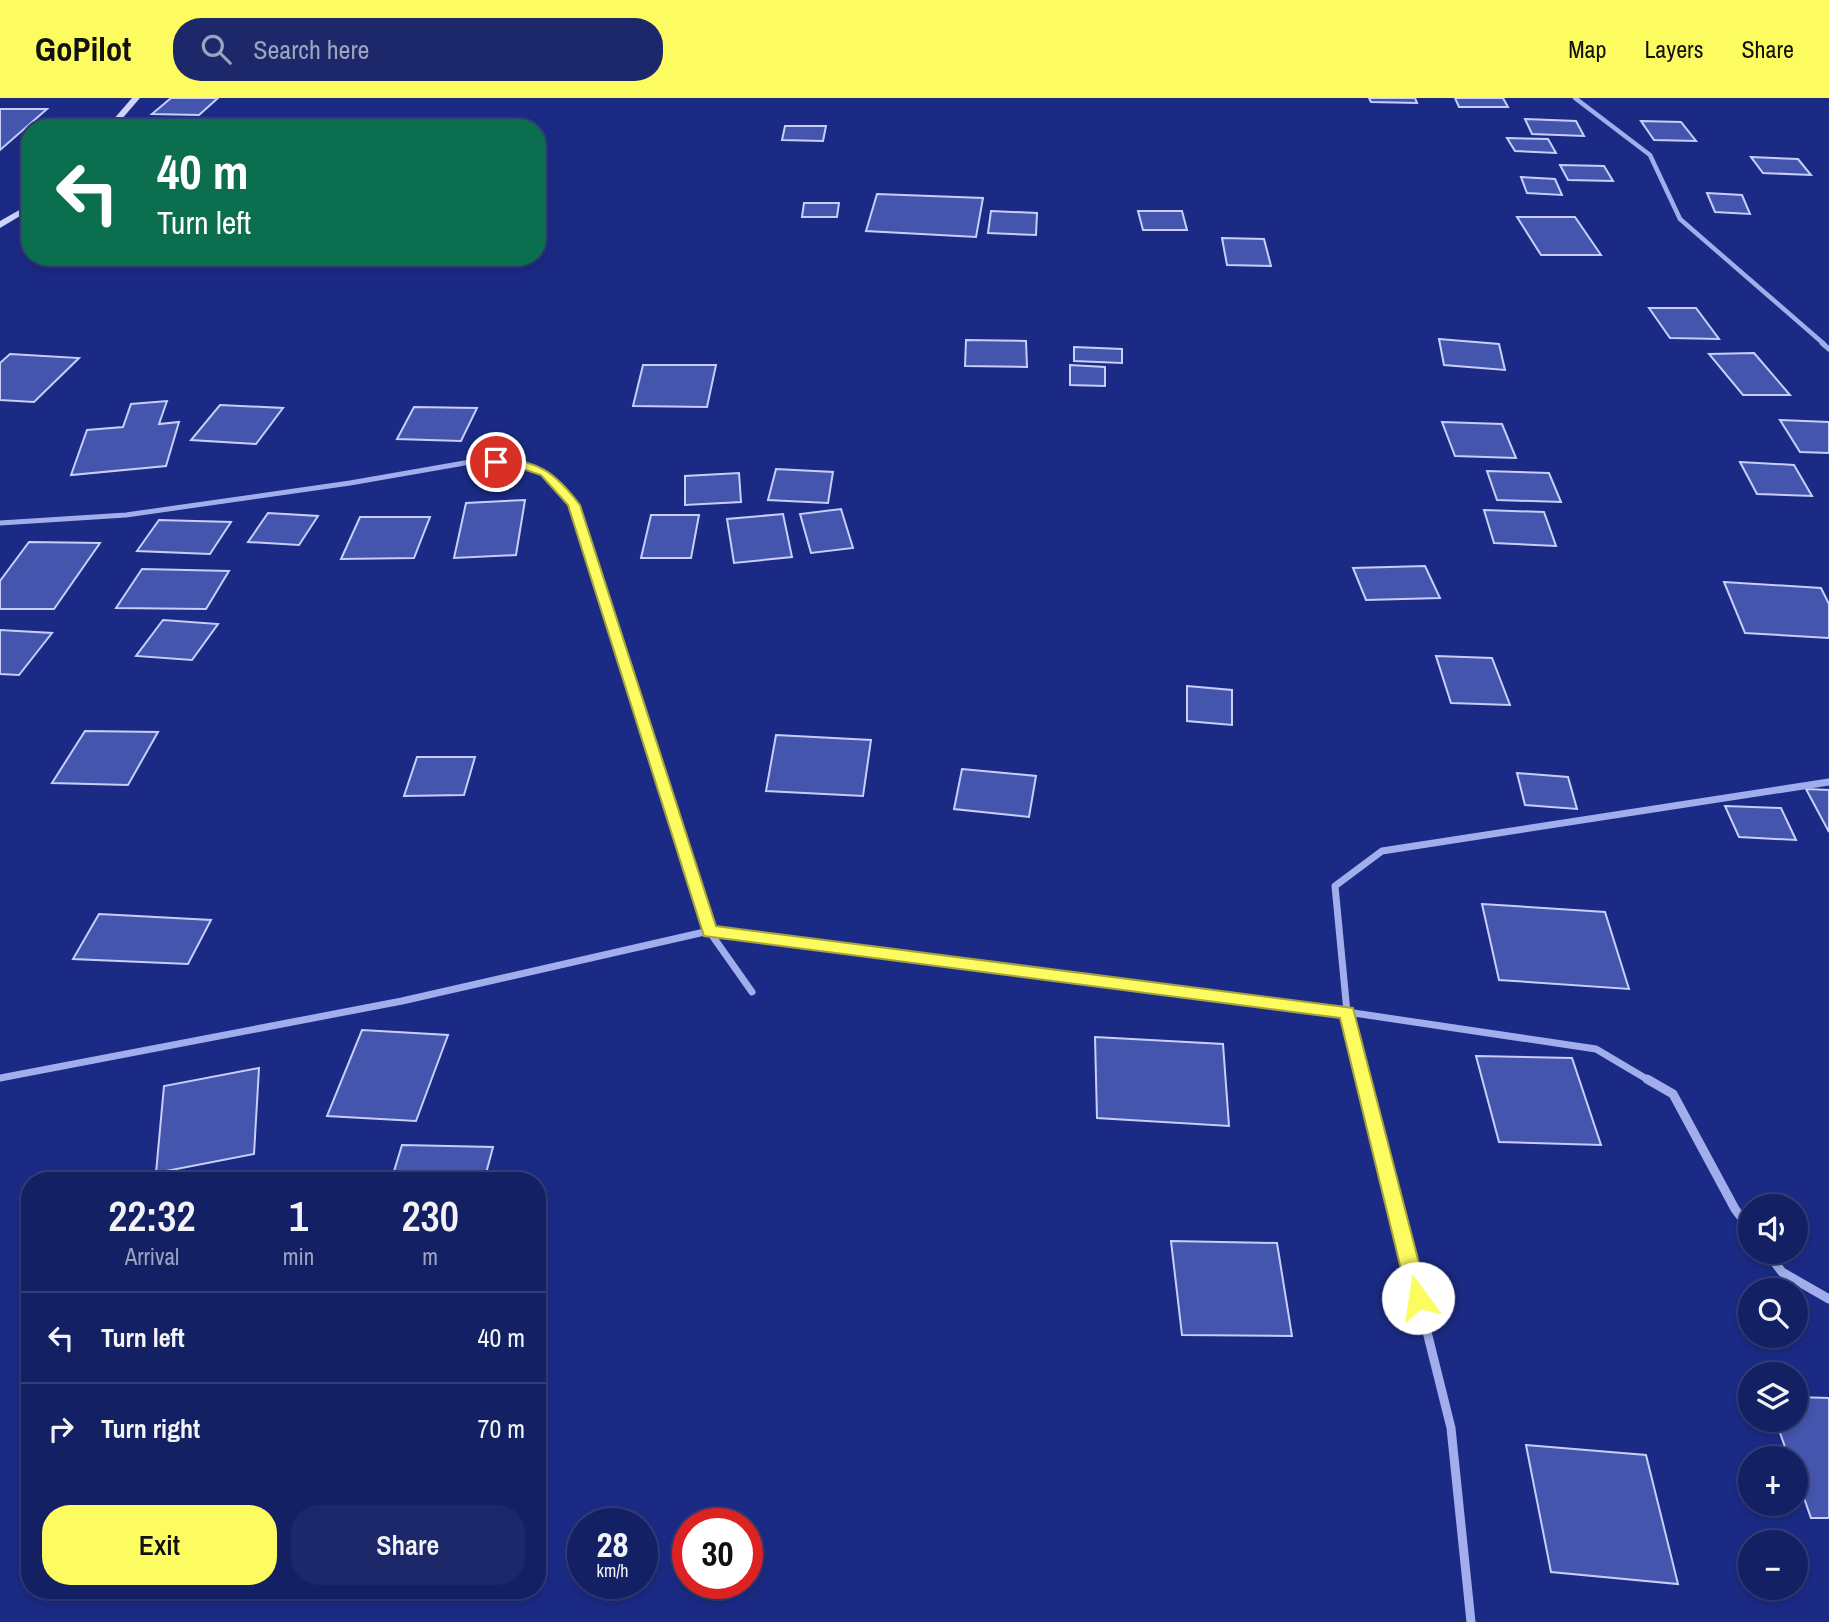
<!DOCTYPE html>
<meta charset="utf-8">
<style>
body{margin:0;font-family:"Archivo Narrow",sans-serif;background:#1d286a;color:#f1f3f6;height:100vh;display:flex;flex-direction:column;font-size:26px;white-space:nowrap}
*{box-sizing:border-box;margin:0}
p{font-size:23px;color:#9da3bf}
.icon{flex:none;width:38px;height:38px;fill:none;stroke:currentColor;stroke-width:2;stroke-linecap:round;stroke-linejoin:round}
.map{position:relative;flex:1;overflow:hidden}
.drawer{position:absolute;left:21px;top:1074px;width:525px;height:427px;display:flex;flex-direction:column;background:#142064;border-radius:28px;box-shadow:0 4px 10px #0003,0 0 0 2px #333e78}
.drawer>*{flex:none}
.top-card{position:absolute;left:21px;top:21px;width:525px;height:147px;border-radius:28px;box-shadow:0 4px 10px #0003,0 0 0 2px #333e78;background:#0b6e4f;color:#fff;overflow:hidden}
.tools{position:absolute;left:1738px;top:1096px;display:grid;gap:14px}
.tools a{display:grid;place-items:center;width:70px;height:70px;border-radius:50%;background:#142064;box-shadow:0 4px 10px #0003,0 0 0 2px #333e78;font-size:35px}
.speed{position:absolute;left:567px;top:1410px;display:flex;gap:14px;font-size:35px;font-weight:700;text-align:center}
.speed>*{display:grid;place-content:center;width:91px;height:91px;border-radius:50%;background:#142064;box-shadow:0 4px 10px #0003,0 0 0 2px #333e78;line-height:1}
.speed small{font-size:18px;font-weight:400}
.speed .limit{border:10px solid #d22;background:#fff;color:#111}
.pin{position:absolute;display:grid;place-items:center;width:60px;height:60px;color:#fff;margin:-30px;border:4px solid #fff;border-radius:50%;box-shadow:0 2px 7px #0007}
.me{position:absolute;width:77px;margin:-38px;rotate:346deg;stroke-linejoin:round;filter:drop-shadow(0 0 5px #0008)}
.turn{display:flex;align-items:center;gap:24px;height:147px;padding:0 21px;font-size:32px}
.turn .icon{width:91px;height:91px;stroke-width:2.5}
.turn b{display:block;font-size:49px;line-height:60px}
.eta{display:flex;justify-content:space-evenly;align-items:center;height:119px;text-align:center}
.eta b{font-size:42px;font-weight:600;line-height:49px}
.cta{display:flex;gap:14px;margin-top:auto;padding:14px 21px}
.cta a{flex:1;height:80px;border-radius:28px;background:#fcfb5f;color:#111;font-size:28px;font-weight:600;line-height:80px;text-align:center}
.cta a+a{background:#1d286a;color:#f1f3f6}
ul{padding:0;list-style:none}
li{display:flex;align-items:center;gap:21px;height:91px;padding:0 21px;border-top:2px solid #333e78}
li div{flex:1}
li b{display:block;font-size:26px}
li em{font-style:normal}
header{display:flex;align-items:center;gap:42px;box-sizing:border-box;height:98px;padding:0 35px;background:#fcfb5f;color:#111}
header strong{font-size:33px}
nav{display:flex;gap:38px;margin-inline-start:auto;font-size:24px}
.search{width:490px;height:63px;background:#1d286a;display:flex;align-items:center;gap:18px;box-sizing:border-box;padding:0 24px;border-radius:28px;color:#9da3bf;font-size:26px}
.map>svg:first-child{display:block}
.building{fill:#4455ae;stroke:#c7cff8;stroke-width:2}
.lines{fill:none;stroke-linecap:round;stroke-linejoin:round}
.street-far3{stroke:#a2aeeb;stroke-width:4.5}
.street-far2{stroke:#a2aeeb;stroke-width:5}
.street-far1{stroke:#a2aeeb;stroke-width:7}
.street{stroke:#a2aeeb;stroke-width:9}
.secondary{fill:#ced4f8;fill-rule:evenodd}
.route{fill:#fcfb5f;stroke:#a4a33e;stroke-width:2}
</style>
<header>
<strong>GoPilot</strong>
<div class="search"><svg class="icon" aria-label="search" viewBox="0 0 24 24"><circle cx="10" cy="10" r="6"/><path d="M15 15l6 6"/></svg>Search here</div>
<nav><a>Map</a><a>Layers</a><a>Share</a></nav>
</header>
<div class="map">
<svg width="1829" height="1524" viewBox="0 0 1829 1524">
<rect width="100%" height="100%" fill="#1b2b85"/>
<path class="building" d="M171,0H218L199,17L152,16Z
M1369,0H1415L1417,5L1371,4Z
M1455,0H1503L1508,9H1459Z
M0,11H47L0,52Z
M1525,21L1576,23L1584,38L1532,36Z
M1641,23L1681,24L1696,43L1654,42Z
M785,28H826L823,43L782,42Z
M1507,40L1548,41L1556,55L1515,53Z
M1751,59L1798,61L1811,77L1763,75Z
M1560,67L1604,68L1613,83L1568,82Z
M1521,79L1555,81L1562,97L1527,95Z
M1707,95L1742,97L1750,116L1715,114Z
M877,96L983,100L976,139L866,133Z
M804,105H839L837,119H802Z
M991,113L1037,115L1036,137L988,135Z
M1138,113H1182L1187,132H1143Z
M1517,119H1575L1601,157H1541Z
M1222,140L1264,141L1271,168L1227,167Z
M1649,210H1696L1719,241L1670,240Z
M1439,241L1499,246L1505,272L1444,267Z
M966,242L1026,243L1027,269L965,268Z
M1074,249L1122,251V265L1074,263Z
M1754,255L1790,297H1743L1709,256Z
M10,256L79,260L34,304L0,302V265Z
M643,267H716L707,309L633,308Z
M1070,267L1105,269V288L1070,287Z
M167,303L159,326L179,324L166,368L71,377L87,332L123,329L131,306Z
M220,307L283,310L256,346L191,342Z
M414,309L477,310L461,343L397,341Z
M1780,322L1829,324V355L1800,354Z
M1442,324L1502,326L1516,360L1455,358Z
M1740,364L1794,367L1812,398L1757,396Z
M776,371L833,374L828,405L768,402Z
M1487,373L1549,375L1561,404L1497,402Z
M739,375L741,404L685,407V378Z
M525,402L516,457L454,460L466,405Z
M841,411L853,450L811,455L800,416Z
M1484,412L1544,414L1556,448L1494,445Z
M268,415L318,418L299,447L248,444Z
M783,416L792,459L734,465L727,421Z
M651,417H699L691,460H641Z
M360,419H430L414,460L341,461Z
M159,422L231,424L210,456L137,453Z
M29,444L100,445L54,511H0V483Z
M1425,468L1440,500L1366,502L1353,470Z
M142,471L229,473L206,511L116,510Z
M1724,484L1821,490L1829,506V540L1745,535Z
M163,522L218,526L192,562L136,558Z
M0,532L52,535L19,577L0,576Z
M1436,558L1492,560L1510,607L1451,605Z
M1187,588L1232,592V627L1187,623Z
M85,633L158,634L128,687L52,685Z
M776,637L871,642L863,698L766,693Z
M417,659H475L464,697L404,698Z
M962,671L1036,678L1029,719L954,711Z
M1517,675L1568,679L1577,711L1525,707Z
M1806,691L1829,692V734Z
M1725,708L1781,710L1796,742L1739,739Z
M1482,806L1605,814L1629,891L1499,882Z
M99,816L211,822L188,866L73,861Z
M362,932L448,937L416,1023L327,1018Z
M1095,939L1223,946L1229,1028L1097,1020Z
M1476,958L1572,960L1601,1047L1499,1044Z
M259,970L254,1056L156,1075L164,988Z
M402,1047L493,1049L484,1083H391Z
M1171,1143L1277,1145L1292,1238L1182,1237Z
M1796,1299L1829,1300V1420H1811L1796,1377V1360H1789L1775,1321H1796Z
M1526,1347L1646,1357L1678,1486L1551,1474Z"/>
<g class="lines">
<path class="street-far3" d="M1575,0L1650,57L1680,121L1824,246"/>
<path class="street-far2" d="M1822,245L1829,251
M0,425L126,417L350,385L476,363L516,365L545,375L574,406L625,566"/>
<path class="street-far1" d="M624,564L709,833L752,894
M0,980L402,903L709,833L1347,914L1596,951L1650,983
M1364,983L1347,914L1335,788L1382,753L1829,684"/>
<path class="street" d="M1364,981L1451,1330L1471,1524
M1647,981L1673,996L1735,1111L1750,1131
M1766,1153L1782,1174L1829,1201"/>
<path class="secondary" d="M132,0H140L114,30H106Z
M30,106V112L0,130V123Z"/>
</g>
<path class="route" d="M496,360C538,362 555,374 580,407L716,828L1353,910L1428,1200L1425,1207L1418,1209L1411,1207L1408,1200L1340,920L704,838L568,407L541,377L514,368L492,366V361Z"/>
</svg>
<div class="tools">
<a><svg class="icon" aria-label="sound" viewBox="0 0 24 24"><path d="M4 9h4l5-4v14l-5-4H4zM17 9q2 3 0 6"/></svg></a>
<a><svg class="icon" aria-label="search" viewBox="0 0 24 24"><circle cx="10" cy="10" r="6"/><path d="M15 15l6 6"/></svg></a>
<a><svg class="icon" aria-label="layers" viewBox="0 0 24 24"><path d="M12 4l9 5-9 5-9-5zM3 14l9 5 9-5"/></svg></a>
<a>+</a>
<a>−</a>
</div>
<div class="speed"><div>28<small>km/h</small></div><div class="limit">30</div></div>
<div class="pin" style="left:496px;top:364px;background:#d93025"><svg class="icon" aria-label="arrive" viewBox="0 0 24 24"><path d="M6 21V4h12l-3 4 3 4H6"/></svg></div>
<svg class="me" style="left:1418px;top:1200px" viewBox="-20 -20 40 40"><circle r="19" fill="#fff"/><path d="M0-13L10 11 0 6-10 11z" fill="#fcfb5f"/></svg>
<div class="top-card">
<div class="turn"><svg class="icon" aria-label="left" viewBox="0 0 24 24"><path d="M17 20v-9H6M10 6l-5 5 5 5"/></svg><div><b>40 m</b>Turn left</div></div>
</div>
<section class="drawer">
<div class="eta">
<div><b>22:32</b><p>Arrival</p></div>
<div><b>1</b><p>min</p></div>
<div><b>230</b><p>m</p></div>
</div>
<ul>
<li><svg class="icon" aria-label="left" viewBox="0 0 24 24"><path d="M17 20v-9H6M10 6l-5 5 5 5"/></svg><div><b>Turn left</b></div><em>40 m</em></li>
<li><svg class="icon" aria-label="right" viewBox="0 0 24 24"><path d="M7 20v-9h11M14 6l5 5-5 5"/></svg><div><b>Turn right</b></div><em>70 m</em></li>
</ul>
<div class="cta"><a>Exit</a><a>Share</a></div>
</section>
</div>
